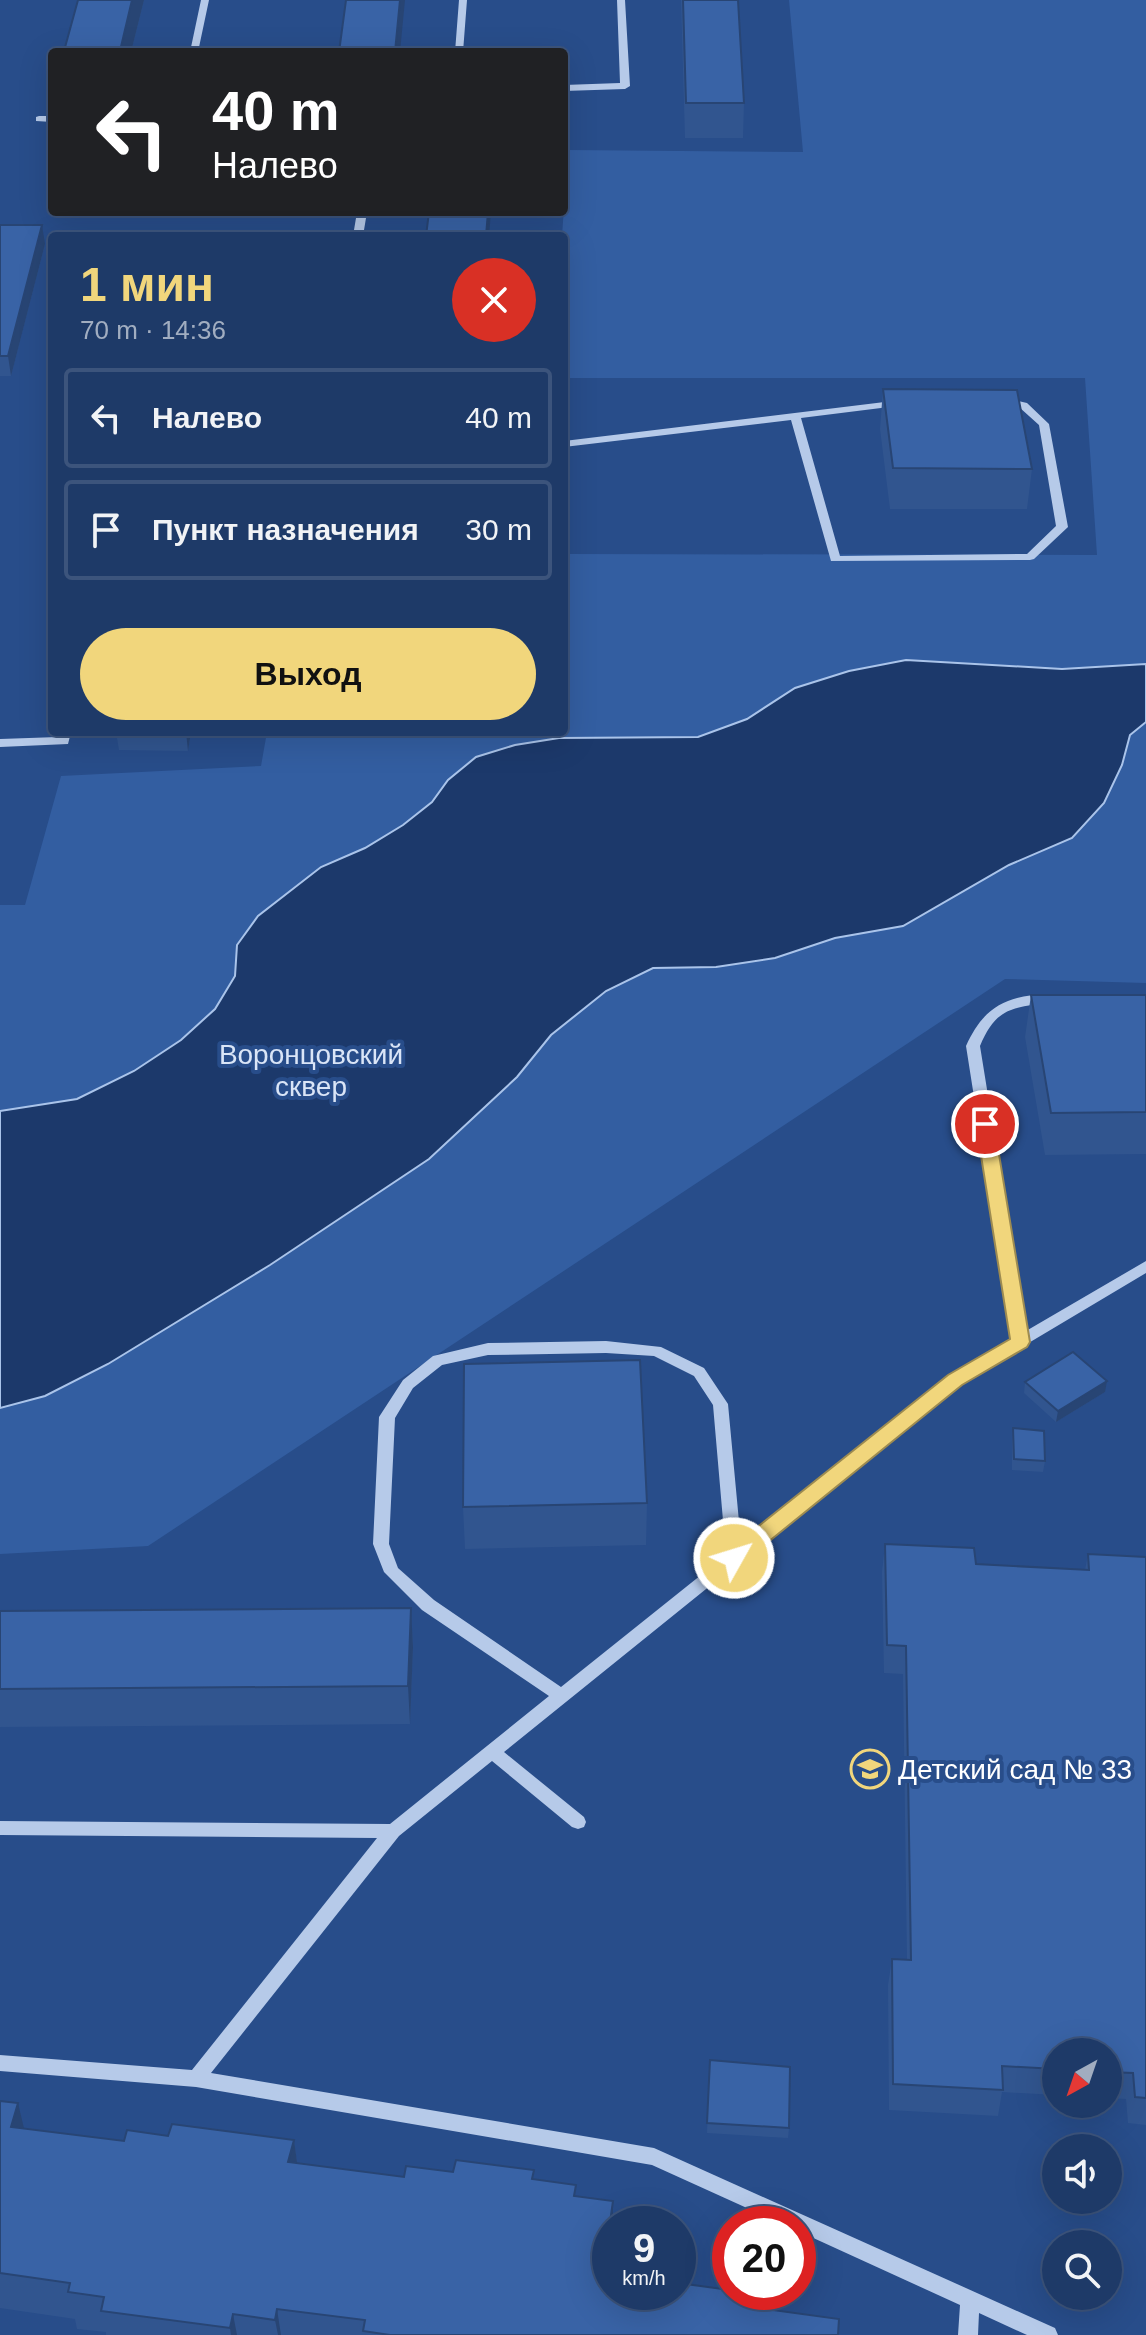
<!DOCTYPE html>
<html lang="ru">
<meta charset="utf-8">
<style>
body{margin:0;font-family:Helvetica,sans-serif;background:#26416e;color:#f1f3f6;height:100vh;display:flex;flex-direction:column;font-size:30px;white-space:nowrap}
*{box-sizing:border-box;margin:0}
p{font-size:26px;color:#a1adc0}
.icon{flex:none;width:44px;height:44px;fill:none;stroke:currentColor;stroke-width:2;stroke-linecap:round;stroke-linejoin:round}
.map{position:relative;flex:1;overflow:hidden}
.details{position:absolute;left:48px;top:232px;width:520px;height:504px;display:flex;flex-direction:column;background:#1e3a68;border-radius:8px;box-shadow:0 8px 32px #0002,0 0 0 2px #3c547c}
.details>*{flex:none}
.banner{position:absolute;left:48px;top:48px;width:520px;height:168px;border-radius:8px;box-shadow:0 8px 32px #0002,0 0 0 2px #3c547c;background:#202124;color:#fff;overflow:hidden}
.needle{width:52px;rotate:220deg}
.fabs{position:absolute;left:1042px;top:2038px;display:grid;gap:16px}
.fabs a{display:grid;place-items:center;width:80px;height:80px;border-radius:50%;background:#1e3a68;box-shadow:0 8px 32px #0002,0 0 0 2px #3c547c;font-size:40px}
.speed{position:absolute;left:592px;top:2206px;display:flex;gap:16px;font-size:40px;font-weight:700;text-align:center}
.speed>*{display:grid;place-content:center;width:104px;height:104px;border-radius:50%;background:#1e3a68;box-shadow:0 8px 32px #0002,0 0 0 2px #3c547c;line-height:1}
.speed small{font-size:20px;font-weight:400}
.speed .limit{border:12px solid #d22;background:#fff;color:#111}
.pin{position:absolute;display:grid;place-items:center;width:68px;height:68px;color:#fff;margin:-34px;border:4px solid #fff;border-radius:50%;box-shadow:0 2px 8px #0007}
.me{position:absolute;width:88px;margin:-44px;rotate:51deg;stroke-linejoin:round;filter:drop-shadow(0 0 6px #0008)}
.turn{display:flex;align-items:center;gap:28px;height:168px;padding:0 32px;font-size:36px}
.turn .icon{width:104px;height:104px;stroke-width:2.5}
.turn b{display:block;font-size:56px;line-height:68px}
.round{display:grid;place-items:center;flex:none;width:84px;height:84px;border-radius:42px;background:#26416e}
.summary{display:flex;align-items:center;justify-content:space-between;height:136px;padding:0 32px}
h1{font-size:48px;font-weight:800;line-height:60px;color:#f1d67c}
.button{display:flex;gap:16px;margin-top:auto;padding:16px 32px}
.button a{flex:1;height:92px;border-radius:48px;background:#f1d67c;color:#111;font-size:32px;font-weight:800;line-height:92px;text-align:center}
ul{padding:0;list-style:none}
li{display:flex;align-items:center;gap:24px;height:100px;margin:0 16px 12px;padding:0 16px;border:4px solid #3c547c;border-radius:8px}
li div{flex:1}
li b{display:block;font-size:30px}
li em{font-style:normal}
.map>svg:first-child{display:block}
.green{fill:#335ea1}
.water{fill:#1c396b;stroke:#aac4ea;stroke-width:2}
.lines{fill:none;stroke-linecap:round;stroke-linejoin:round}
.minor{fill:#b6cae9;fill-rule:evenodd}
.wall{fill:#31558f}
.shaded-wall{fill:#284574}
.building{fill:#3963a6;stroke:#284574;stroke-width:2}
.route{fill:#f1d67c;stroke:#9d8b51;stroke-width:2}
.labels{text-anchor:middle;stroke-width:8;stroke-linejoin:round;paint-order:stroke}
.park-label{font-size:28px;fill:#dae5f7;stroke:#284d8a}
.poi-label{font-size:28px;fill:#fff;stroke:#284d8a;text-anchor:start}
</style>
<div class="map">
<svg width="1146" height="2335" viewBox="0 0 1146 2335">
<rect width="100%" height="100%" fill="#284d8a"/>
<path class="green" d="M789,0H1146V983L1005,979L148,1546L0,1554V905H25L61,776L261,766L267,732H564V554L1097,555L1085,378H564L562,236L568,150L803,152Z"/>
<path class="water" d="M906,660L1062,669L1146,664V722L1130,735L1122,765L1104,803L1072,838L1009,865L903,926L835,938L775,958L716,967L653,968L606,991L551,1035L517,1077L429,1159L270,1265L108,1364L45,1396L0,1408V1111L77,1099L134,1071L181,1040L215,1009L235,976L237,945L258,916L321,867L365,848L403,825L432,802L448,780L476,757L515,745L559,738L698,737L747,719L795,688L849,671Z"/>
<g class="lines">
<path class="minor" d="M201,0H209L198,52H190Z
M459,0H467L463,52H455Z
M617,0H625L630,86L625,89L564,91V85L620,83Z
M39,116H52V122L36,121V117Z
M357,212H367L363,236H353Z
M1001,397L1027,403L1049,424L1068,527L1034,559L1030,560L831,561L791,420L564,447V441L901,400L906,403L905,405L801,418L840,556L1027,554L1056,526L1039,425L1019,407L997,402V398Z
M59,732H71L68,744L0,747V739L58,737Z
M1050,994L1055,995L1057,998L1055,1001C1016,1009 998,1003 980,1046L1026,1331L1146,1261V1273L960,1384L504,1752L584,1817L586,1822L584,1827L578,1829L572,1827L492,1761L399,1836L211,2073L654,2148L1055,2328L1058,2335H1027L979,2313L978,2335H958L960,2305L798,2231V2224H782L652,2165L196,2087L0,2071V2055L192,2070L377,1838L0,1835V1821L390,1824L549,1696L422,1610L384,1572L373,1544L379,1417L403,1380L433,1356L488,1343L606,1341L661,1347L704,1368L728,1404L741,1543L950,1376L1012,1339L966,1046C984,1006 1007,995 1050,994ZM606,1353L654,1356L694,1376L713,1405L726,1555L561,1687L434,1600L398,1568L389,1544L395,1418L413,1388L442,1365L488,1355Z"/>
</g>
<path class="wall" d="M78,0H144L131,52H64Z
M681,0H738L744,103L743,138H685Z
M0,225L45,244L11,376H0Z
M883,389L1032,469L1027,509H890L880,429Z
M116,732H191L188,751L119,750Z
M1031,995H1146V1154L1045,1155L1025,1037Z
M1025,1382L1105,1392L1056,1422L1024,1393Z
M1013,1428L1045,1461L1043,1472L1012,1470V1440Z
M647,1503L646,1545L465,1549L463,1507Z
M885,1544L976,1564L1085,1570L1088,1554L1146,1557V2125L1128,2123L1126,2099L1108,2098V2052H1056V2095L1002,2092L998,2116L889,2110L888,1985L892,1959L907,1960L903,1674L884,1673L882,1572Z
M411,1608L413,1647L410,1724L0,1727V1611Z
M710,2060L789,2128L788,2138L707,2133Z
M0,2101L24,2129L124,2141L168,2136L294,2140L297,2163L404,2177L453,2172L534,2180L576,2197L613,2201V2224H610L607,2274L759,2308L838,2335H106V2332L77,2329L75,2319L0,2308Z"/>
<path class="shaded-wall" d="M132,0H144L131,52H120Z
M400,0H405L400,52H395Z
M488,212H491L489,236H486Z
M42,225L45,244L11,376L8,356Z
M186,732H191L188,751Z
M1107,1381L1105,1392L1056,1422L1058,1411Z
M411,1608L413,1647L410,1724L408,1686Z
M18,2103L27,2141L11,2127Z
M294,2140L299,2177L288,2162Z
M613,2201V2224H610V2256L602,2310L603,2273Z
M277,2309L281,2335H278L275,2320Z
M233,2314L237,2335H231L230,2328Z"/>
<path class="building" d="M78,0H132L120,51H64Z
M346,0H400L395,52H339Z
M683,0H738L744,103H686Z
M429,212H488L486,236H426Z
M0,225H42L8,356H0Z
M883,389L1017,390L1032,469L893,468Z
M1031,995H1146V1112L1051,1113Z
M1073,1352L1107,1381L1058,1411L1025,1382Z
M640,1360L647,1503L463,1507L464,1364Z
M1013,1428L1044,1431L1045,1461L1014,1459Z
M885,1544L974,1548L976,1564L1089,1570L1088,1554L1146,1557V2098L1135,2097L1133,2073L1108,2072V2052H1056V2069L1002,2066L1003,2090L893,2084L892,1959L911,1960L906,1646L887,1645Z
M411,1608L408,1686L0,1689V1611Z
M710,2060L790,2067L789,2128L707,2123Z
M0,2101L18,2103L11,2127L124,2141L127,2130L168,2136L172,2124L294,2140L288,2162L404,2177L406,2166L453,2172L456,2160L534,2170L532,2179L576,2185L574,2196L613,2201L603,2273L610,2274V2292H678V2283L730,2290V2292L760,2294L759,2308L839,2319L838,2335H390L363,2331L365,2320L277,2309L275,2320L233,2314L230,2328L101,2311L104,2297L68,2292L70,2283L0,2273Z"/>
<path class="route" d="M985,1118L994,1124L1030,1342L1027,1347L962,1385L741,1564H726L723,1558L726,1552L948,1375L1010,1339L976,1124Z"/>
<defs>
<g id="school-ring" transform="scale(2)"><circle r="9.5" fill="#284d8a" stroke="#f1d67c" stroke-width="1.5"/><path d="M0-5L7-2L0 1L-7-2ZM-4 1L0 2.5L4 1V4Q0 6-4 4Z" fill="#f1d67c"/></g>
</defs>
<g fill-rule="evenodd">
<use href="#school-ring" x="870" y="1769"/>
</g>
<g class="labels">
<g class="park-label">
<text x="311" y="1064">Воронцовский<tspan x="311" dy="32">сквер</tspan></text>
</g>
<g class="poi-label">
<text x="898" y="1779">Детский сад № 33</text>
</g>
</g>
</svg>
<div class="fabs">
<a><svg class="needle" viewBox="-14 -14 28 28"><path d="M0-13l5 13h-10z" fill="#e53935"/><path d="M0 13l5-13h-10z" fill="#a1adc0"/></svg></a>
<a><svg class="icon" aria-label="sound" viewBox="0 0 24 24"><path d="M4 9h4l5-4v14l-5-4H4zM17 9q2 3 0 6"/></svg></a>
<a><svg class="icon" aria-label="search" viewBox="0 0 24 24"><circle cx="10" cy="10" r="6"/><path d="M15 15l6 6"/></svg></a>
</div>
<div class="speed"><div>9<small>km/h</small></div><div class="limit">20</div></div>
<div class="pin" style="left:985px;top:1124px;background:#d93025"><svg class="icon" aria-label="arrive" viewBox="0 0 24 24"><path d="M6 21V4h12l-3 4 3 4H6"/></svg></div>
<svg class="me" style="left:734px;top:1558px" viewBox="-20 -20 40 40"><circle r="17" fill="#f1d67c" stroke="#fff" stroke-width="3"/><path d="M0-11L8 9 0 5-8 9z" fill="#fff"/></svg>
<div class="banner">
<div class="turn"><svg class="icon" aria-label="left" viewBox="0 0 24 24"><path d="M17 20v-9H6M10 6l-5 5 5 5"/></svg><div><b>40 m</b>Налево</div></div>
</div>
<section class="details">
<div class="summary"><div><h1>1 мин</h1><p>70 m · 14:36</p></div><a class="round" style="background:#d93025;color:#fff"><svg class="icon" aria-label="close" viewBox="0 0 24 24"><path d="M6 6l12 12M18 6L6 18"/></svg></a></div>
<ul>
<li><svg class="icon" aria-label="left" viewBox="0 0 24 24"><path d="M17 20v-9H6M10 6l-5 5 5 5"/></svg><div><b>Налево</b></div><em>40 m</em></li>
<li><svg class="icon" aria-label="arrive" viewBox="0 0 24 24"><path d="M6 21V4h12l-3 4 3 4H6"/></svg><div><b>Пункт назначения</b></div><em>30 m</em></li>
</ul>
<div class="button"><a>Выход</a></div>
</section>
</div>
